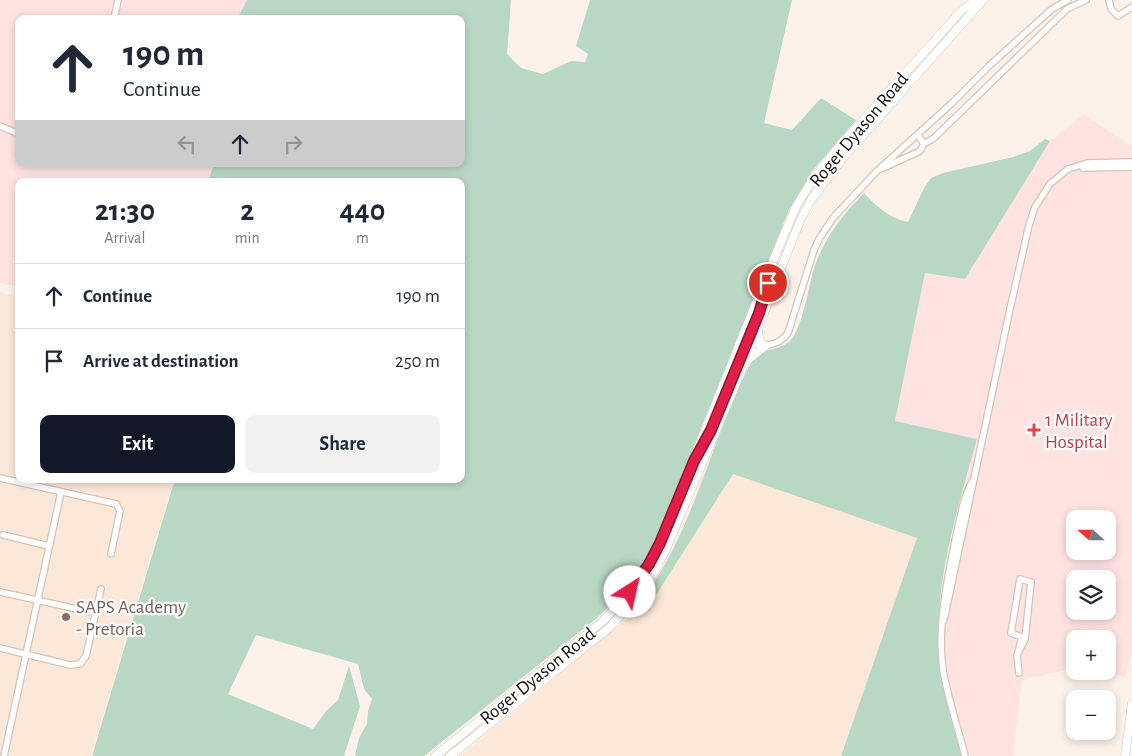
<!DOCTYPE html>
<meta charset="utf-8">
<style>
body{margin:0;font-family:"Alegreya Sans",sans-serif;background:#f2f2f3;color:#1f2937;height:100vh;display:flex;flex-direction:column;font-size:19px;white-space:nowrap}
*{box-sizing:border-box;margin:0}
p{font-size:16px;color:#747a83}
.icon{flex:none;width:28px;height:28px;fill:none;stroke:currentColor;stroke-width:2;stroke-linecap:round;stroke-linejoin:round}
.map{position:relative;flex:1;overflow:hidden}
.drawer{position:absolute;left:15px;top:178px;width:450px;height:305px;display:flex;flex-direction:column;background:#fff;border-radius:10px;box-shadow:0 2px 8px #0003}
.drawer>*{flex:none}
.guide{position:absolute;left:15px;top:15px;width:450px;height:152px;border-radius:10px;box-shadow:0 2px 8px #0003;background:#fff;color:#1f2937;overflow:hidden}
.needle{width:32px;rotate:291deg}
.controls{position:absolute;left:1066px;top:510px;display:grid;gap:10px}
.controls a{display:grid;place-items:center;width:50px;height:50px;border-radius:10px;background:#fff;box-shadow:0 2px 8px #0003;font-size:25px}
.pin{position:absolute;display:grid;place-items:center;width:42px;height:42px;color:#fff;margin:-21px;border:2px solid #fff;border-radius:50%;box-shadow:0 1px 5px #0007}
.me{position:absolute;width:55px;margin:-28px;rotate:35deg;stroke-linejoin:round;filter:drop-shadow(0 0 4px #0008)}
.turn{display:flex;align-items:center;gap:18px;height:105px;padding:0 25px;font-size:22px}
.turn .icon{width:65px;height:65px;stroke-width:2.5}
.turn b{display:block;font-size:35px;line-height:42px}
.lanes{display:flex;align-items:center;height:48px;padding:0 25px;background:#0003;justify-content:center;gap:25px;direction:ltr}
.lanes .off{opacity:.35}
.eta{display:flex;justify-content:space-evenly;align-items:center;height:85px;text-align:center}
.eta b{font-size:30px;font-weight:600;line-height:35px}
.button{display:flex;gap:10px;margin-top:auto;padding:10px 25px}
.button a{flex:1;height:58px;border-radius:10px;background:#111827;color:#fff;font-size:20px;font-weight:600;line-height:58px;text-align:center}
.button a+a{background:#f2f2f3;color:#1f2937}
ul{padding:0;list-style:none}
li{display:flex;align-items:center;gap:15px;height:65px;padding:0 25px;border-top:1px solid #e0e1e3}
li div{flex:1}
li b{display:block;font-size:19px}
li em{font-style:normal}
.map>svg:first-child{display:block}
.built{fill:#fce8d9}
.medical{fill:#fee3e1;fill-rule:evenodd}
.green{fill:#b9d8c4}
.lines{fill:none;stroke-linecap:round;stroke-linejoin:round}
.street-casing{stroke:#d5c4b6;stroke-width:8}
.secondary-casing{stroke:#d5c4b6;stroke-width:9}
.street{stroke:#fff;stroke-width:5.5}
.secondary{stroke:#fff;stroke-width:8}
.route-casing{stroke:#92132f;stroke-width:12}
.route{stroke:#e11d48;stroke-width:9}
.health-dot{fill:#e0444e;stroke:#fff;stroke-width:2}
.education-dot{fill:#8d6e63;stroke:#fff;stroke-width:2}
.labels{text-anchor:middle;stroke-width:4.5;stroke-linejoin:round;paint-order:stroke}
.street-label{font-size:19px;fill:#100a06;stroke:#fff}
.health-label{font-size:19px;fill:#be3a42;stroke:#fff;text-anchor:start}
.education-label{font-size:19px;fill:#785e54;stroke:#fff;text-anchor:start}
</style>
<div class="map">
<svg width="1132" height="756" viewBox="0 0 1132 756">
<rect width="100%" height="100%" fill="#fdf2e9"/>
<path class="built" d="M0,292L19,298V479H174L91,756H0Z
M733,474L918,538L841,756H460L656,595Z"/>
<path class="medical" d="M0,0H247L237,19H19V164H214L208,181H19V287L0,283Z
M1084,114L1132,147V650L1126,677L1102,671H1108V639H1075V668L1022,680L1013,756H961L940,664L938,614L943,577L958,509L977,440L895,421L925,273L965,279L1050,141ZM1075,519H1108V551H1075ZM1075,579H1108V611H1075Z"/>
<path class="green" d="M247,0H511L507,54L521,68L543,74L571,61L585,62L588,54L576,46L590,0H792L764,123L792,130L821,98L856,120L813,170L789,210L660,530C645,564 624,593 597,618L424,756H355L359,738L367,724L368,711L372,699L364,689L358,664L256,635L228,694L313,729L326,711L338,700L349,666L360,706L344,756H92L175,479H461V181H208L214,164H461V19H237Z
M1045,139L1050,141L965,279L925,273L895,421L977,439C957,512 932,587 940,663C943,694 954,726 961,756H841L917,538L733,474L656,595L626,619C692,547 707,445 752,361C761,344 784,355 795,334C805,314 808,289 814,268C824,239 842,215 864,193C875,206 891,219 908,222L924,188L931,178L943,173L1013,157L1030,151Z"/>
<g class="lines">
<g class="street-casing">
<path id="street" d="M1109,0L1111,9L1118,16L1132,7
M114,19L118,0
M0,126L19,134
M918,135L924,144L934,138L1067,9L1086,0
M883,168L920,151L924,144
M1083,168L1132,167
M749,343C765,346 778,347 788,333L814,250L819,239L833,218L877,171L951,104L990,65L1052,9L1068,0
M0,478L116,504L120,511L111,554
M3,535L49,546
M0,592L95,613
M944,620L1010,309L1029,225L1035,207L1050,184L1068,169L1087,163L1132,162
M0,648L70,665L80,664L86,656L101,589
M1018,653L1022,637L1011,633L1020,579L1031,582L1025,639L1017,655L1019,673
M4,756L61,492
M965,756C958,728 948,699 943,670C937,629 947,581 955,541C960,521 962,500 972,482"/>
</g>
<g class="secondary-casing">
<path id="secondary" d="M748,360L765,346L760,341L758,332
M730,383L755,322
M435,756L603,621C627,597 645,572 660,543L772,263L796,207L805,192L815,176L837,149L962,10L976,0
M450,756L609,628L641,592L656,569L667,547L753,343L781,268L801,219L811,200L843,158L983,0
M1125,756L1132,703"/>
</g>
<use href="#street" class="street"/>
<use href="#secondary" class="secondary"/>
</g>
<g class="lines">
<g class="route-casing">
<path id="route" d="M630,592L649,564L660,543L694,461L711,430L759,313L768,283"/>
</g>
<use href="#route" class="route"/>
</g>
<path class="health-dot" d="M1031.5 422.5h5v5h5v5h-5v5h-5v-5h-5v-5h5z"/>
<circle class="education-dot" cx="66" cy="617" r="5"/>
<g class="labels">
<g class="street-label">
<text transform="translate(858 129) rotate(-50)" y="7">Roger Dyason Road</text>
<text transform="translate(537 675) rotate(-39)" y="7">Roger Dyason Road</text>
</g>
<g class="health-label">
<text x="1045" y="426">1 Military<tspan x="1045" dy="22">Hospital</tspan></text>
</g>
<g class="education-label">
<text x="76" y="613">SAPS Academy<tspan x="76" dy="22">- Pretoria</tspan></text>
</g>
</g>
</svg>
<div class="controls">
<a><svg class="needle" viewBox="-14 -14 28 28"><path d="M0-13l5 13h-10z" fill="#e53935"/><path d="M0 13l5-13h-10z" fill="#747a83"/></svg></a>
<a><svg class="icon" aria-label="layers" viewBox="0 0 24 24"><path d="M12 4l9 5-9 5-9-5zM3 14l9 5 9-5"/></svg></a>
<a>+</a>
<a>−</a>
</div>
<div class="pin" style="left:768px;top:283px;background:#d93025"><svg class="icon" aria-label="arrive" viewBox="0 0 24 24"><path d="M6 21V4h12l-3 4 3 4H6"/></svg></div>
<svg class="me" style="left:630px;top:592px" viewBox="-20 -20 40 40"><circle r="19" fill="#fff"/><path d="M0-13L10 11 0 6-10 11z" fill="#e11d48"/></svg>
<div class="guide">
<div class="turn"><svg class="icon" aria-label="ahead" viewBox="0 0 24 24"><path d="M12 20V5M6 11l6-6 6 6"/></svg><div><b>190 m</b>Continue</div></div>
<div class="lanes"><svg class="icon off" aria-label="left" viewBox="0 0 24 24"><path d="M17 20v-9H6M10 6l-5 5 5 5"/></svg><svg class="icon" aria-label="ahead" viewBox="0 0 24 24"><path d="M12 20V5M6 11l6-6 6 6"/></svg><svg class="icon off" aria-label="right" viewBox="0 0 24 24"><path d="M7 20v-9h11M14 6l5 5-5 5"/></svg></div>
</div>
<section class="drawer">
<div class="eta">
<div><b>21:30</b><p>Arrival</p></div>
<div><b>2</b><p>min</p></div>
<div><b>440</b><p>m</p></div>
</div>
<ul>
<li><svg class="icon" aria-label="ahead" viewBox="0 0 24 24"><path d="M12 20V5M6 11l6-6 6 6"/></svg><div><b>Continue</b></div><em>190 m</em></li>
<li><svg class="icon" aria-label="arrive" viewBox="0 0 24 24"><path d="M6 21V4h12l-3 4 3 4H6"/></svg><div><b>Arrive at destination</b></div><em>250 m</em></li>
</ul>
<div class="button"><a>Exit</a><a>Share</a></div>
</section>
</div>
